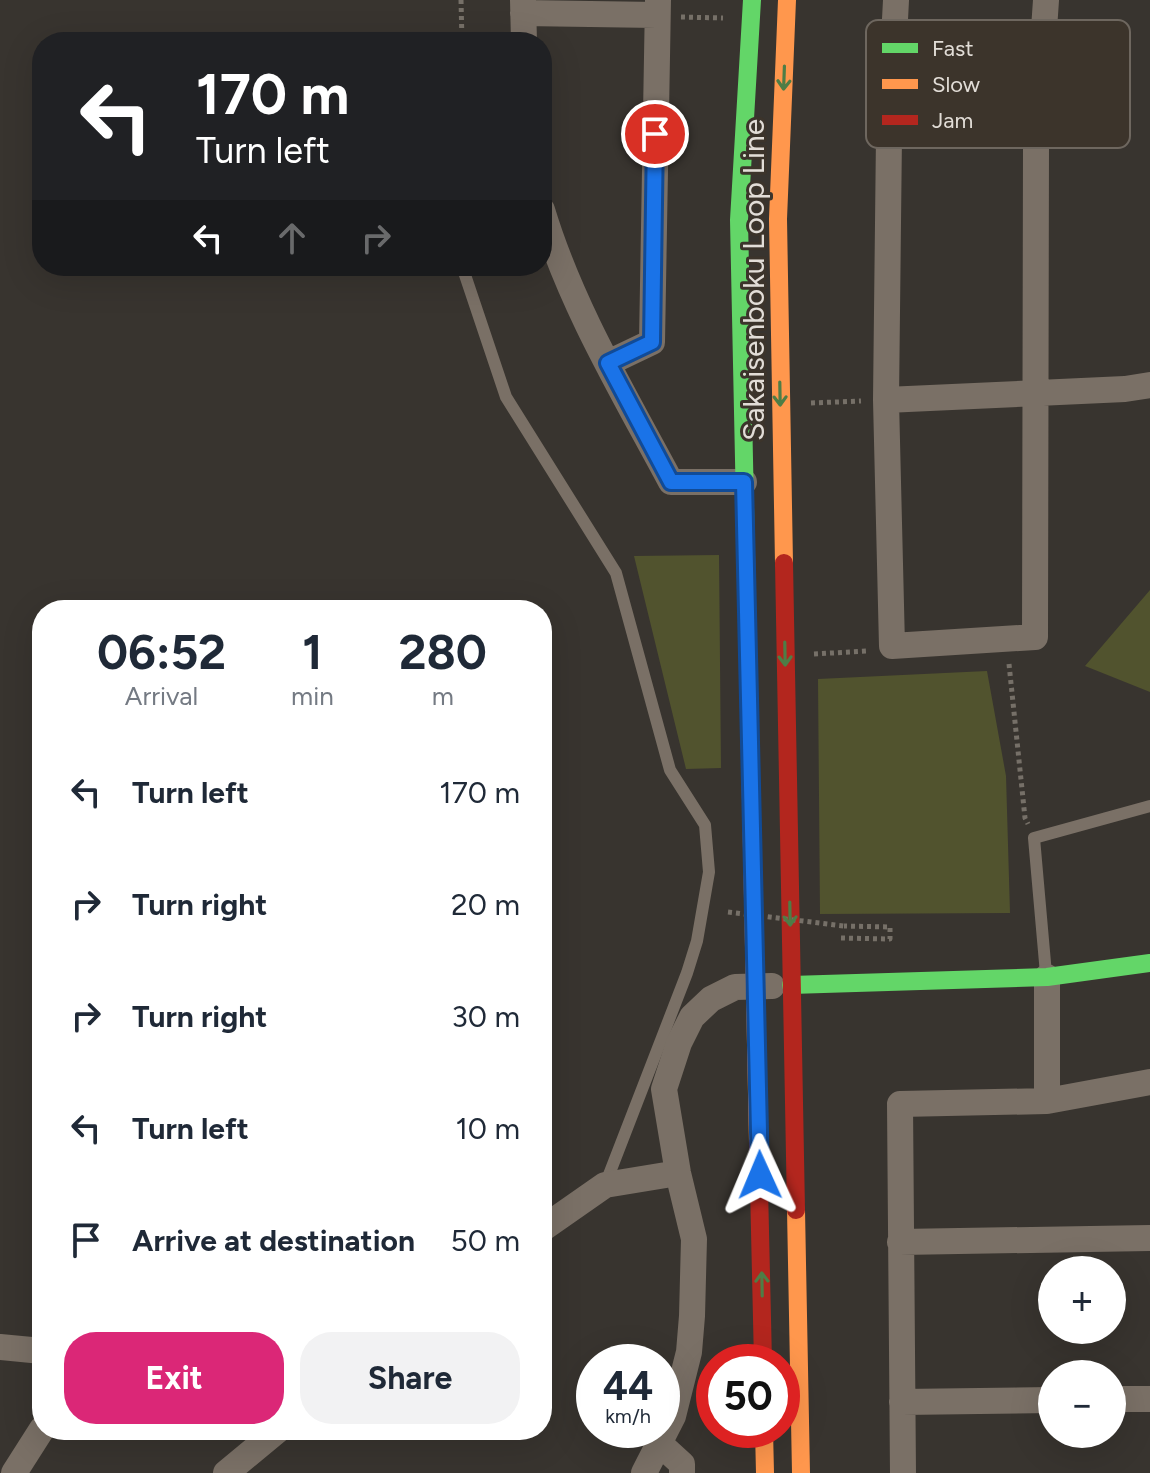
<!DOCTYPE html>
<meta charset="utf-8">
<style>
body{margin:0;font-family:Figtree,sans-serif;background:#f2f2f3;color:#1f2937;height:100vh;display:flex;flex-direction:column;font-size:30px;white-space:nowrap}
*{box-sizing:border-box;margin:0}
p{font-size:26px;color:#747a83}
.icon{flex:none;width:44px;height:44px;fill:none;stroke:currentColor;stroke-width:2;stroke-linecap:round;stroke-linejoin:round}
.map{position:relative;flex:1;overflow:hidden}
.details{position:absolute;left:32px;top:600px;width:520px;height:840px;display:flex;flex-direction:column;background:#fff;border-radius:32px;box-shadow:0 8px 32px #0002}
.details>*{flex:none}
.top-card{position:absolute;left:32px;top:32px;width:520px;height:244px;border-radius:32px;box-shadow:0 8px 32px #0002;background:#202124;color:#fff;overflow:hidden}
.controls{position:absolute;left:1038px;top:1256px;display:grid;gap:16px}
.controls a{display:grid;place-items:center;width:88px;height:88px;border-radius:50%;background:#fff;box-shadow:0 8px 32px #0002;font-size:40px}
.speed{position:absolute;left:576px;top:1344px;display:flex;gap:16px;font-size:40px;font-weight:700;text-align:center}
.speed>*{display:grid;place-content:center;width:104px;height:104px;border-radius:50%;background:#fff;box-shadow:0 8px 32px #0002;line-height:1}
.speed small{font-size:20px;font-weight:400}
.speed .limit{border:12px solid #d22;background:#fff;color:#111}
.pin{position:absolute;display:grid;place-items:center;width:68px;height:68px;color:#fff;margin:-34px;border:4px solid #fff;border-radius:50%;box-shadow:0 2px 8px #0007}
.me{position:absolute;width:88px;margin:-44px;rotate:359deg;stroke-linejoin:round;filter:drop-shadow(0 0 6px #0008)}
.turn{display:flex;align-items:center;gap:28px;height:168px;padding:0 32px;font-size:36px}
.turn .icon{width:104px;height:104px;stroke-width:2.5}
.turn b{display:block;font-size:56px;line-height:68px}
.lanes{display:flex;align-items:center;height:76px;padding:0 32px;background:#0003;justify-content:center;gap:40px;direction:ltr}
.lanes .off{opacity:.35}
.eta{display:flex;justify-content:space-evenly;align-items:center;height:136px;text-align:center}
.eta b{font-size:48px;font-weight:700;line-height:56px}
.action{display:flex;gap:16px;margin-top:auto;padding:16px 32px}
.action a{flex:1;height:92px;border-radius:32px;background:#db2777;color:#fff;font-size:32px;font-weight:700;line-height:92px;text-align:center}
.action a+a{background:#f2f2f3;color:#1f2937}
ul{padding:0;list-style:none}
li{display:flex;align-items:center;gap:24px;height:112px;padding:0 32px}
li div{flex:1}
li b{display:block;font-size:30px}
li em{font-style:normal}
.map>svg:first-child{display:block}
.green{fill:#51532e}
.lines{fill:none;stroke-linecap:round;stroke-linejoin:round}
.path{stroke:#767068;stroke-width:5;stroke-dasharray:4 4;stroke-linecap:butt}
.lane{stroke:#7a7066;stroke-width:12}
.street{stroke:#7a7066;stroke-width:26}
.fast{stroke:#63d668;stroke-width:18}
.slow{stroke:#ff974d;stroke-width:18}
.jam{stroke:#b3261e;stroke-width:18}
.path-bridge{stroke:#767068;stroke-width:5;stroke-dasharray:4 4;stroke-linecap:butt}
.oneway{stroke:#4e7d46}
.route-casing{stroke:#114b97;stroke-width:20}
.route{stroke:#1a73e8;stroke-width:14}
.labels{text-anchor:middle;stroke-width:6;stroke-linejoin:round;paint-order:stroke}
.street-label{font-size:30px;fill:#e2ddd7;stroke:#3c342b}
.key{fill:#3c342b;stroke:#6e675f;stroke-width:2}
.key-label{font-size:22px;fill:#e2ddd7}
</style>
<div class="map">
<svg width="1150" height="1473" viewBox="0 0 1150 1473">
<rect width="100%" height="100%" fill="#38342f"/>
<path class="green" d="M719,555L721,768L686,769L634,556Z
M1150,590V692L1085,666Z
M987,671L1006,776L1010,913L820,914L818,679Z"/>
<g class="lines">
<path class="path" d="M461,0L462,42
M681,17L723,18
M811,403L861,401
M814,654L868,651
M1009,664L1025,818L1028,824
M841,938L890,939V927L844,926"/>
<path class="lane" d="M462,266L506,397L616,573L670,770L705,825L709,872L697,941L687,973L605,1185
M1046,974L1034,838L1150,806"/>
<path class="street" d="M523,0L524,42
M896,0L889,135L886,400L1125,389L1150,385
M523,13L657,15
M542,210C571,306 624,394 671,482H744
M608,363L652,342L658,0
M886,400L892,646L1035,637L1036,146L1046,0
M1047,977V1101
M542,1229L605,1185L678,1173
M900,1242L1150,1238
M0,1347L42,1351
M1112,1399H1150
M902,1402L1052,1400
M659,1443L682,1464V1473
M14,1473L42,1429
M226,1473L278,1430
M644,1473L673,1416L689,1352L692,1316L694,1239L678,1173L664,1089L679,1043L692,1017L711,999L735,987L772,986
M903,1473L900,1104L1047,1101L1150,1082"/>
<path class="fast" d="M746,555L739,220L752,0
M791,985L1047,977L1150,963"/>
<path class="slow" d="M746,555L758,1143
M784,563L778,219L787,0
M796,1210L801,1473
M764,1430L765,1473"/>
<path class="jam" d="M784,563L796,1210
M758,1143L763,1362"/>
<path class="path-bridge" d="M728,912L844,926"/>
</g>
<defs><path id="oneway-shaft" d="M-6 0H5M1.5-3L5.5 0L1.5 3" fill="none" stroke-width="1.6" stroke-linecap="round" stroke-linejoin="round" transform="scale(2)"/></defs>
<g class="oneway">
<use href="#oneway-shaft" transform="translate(784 78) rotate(92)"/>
<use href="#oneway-shaft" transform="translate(780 394) rotate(89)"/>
<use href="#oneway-shaft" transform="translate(785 654) rotate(89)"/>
<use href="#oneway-shaft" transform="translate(790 914) rotate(89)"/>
<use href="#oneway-shaft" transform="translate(762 1284) rotate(-91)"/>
</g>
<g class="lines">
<g class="route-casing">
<path id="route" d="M655,134L652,342L608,363L671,482H744L760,1175"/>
</g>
<use href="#route" class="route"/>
</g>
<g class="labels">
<g class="street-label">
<text transform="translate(754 280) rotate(-90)" y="10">Sakaisenboku Loop Line</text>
</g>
</g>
<rect x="866" y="20" width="264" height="128" rx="12" class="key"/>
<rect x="882" y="43" width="36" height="10" fill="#63d668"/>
<rect x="882" y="79" width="36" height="10" fill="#ff974d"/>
<rect x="882" y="115" width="36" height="10" fill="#b3261e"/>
<g class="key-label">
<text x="932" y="56">Fast</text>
<text x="932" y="92">Slow</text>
<text x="932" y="128">Jam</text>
</g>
</svg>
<div class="controls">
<a>+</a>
<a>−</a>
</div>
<div class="speed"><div>44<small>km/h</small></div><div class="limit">50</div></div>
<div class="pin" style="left:655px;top:134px;background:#d93025"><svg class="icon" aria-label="arrive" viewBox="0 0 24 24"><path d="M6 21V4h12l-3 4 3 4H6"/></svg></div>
<svg class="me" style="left:760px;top:1175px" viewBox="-20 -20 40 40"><path d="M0-17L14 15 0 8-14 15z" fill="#1a73e8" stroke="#fff" stroke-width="4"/></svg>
<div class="top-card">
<div class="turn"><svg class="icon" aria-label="left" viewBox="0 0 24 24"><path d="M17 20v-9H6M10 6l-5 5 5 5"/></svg><div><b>170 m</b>Turn left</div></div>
<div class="lanes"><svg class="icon" aria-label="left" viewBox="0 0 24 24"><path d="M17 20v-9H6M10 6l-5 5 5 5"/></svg><svg class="icon off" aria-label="ahead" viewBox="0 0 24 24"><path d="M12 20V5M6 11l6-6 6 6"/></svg><svg class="icon off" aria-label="right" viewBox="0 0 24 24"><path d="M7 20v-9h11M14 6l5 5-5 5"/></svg></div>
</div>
<section class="details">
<div class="eta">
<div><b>06:52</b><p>Arrival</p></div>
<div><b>1</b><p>min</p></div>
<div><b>280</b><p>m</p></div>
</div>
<ul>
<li><svg class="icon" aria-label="left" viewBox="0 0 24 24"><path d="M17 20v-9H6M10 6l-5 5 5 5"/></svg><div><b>Turn left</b></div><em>170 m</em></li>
<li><svg class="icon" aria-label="right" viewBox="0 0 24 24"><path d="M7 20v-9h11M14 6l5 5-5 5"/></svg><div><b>Turn right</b></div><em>20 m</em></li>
<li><svg class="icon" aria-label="right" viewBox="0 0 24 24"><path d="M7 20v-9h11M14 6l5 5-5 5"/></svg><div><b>Turn right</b></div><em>30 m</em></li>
<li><svg class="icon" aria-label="left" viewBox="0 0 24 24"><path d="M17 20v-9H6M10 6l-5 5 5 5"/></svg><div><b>Turn left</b></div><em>10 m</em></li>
<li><svg class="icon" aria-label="arrive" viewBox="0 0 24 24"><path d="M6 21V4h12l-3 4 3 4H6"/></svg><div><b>Arrive at destination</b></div><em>50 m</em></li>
</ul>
<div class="action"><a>Exit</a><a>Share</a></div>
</section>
</div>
